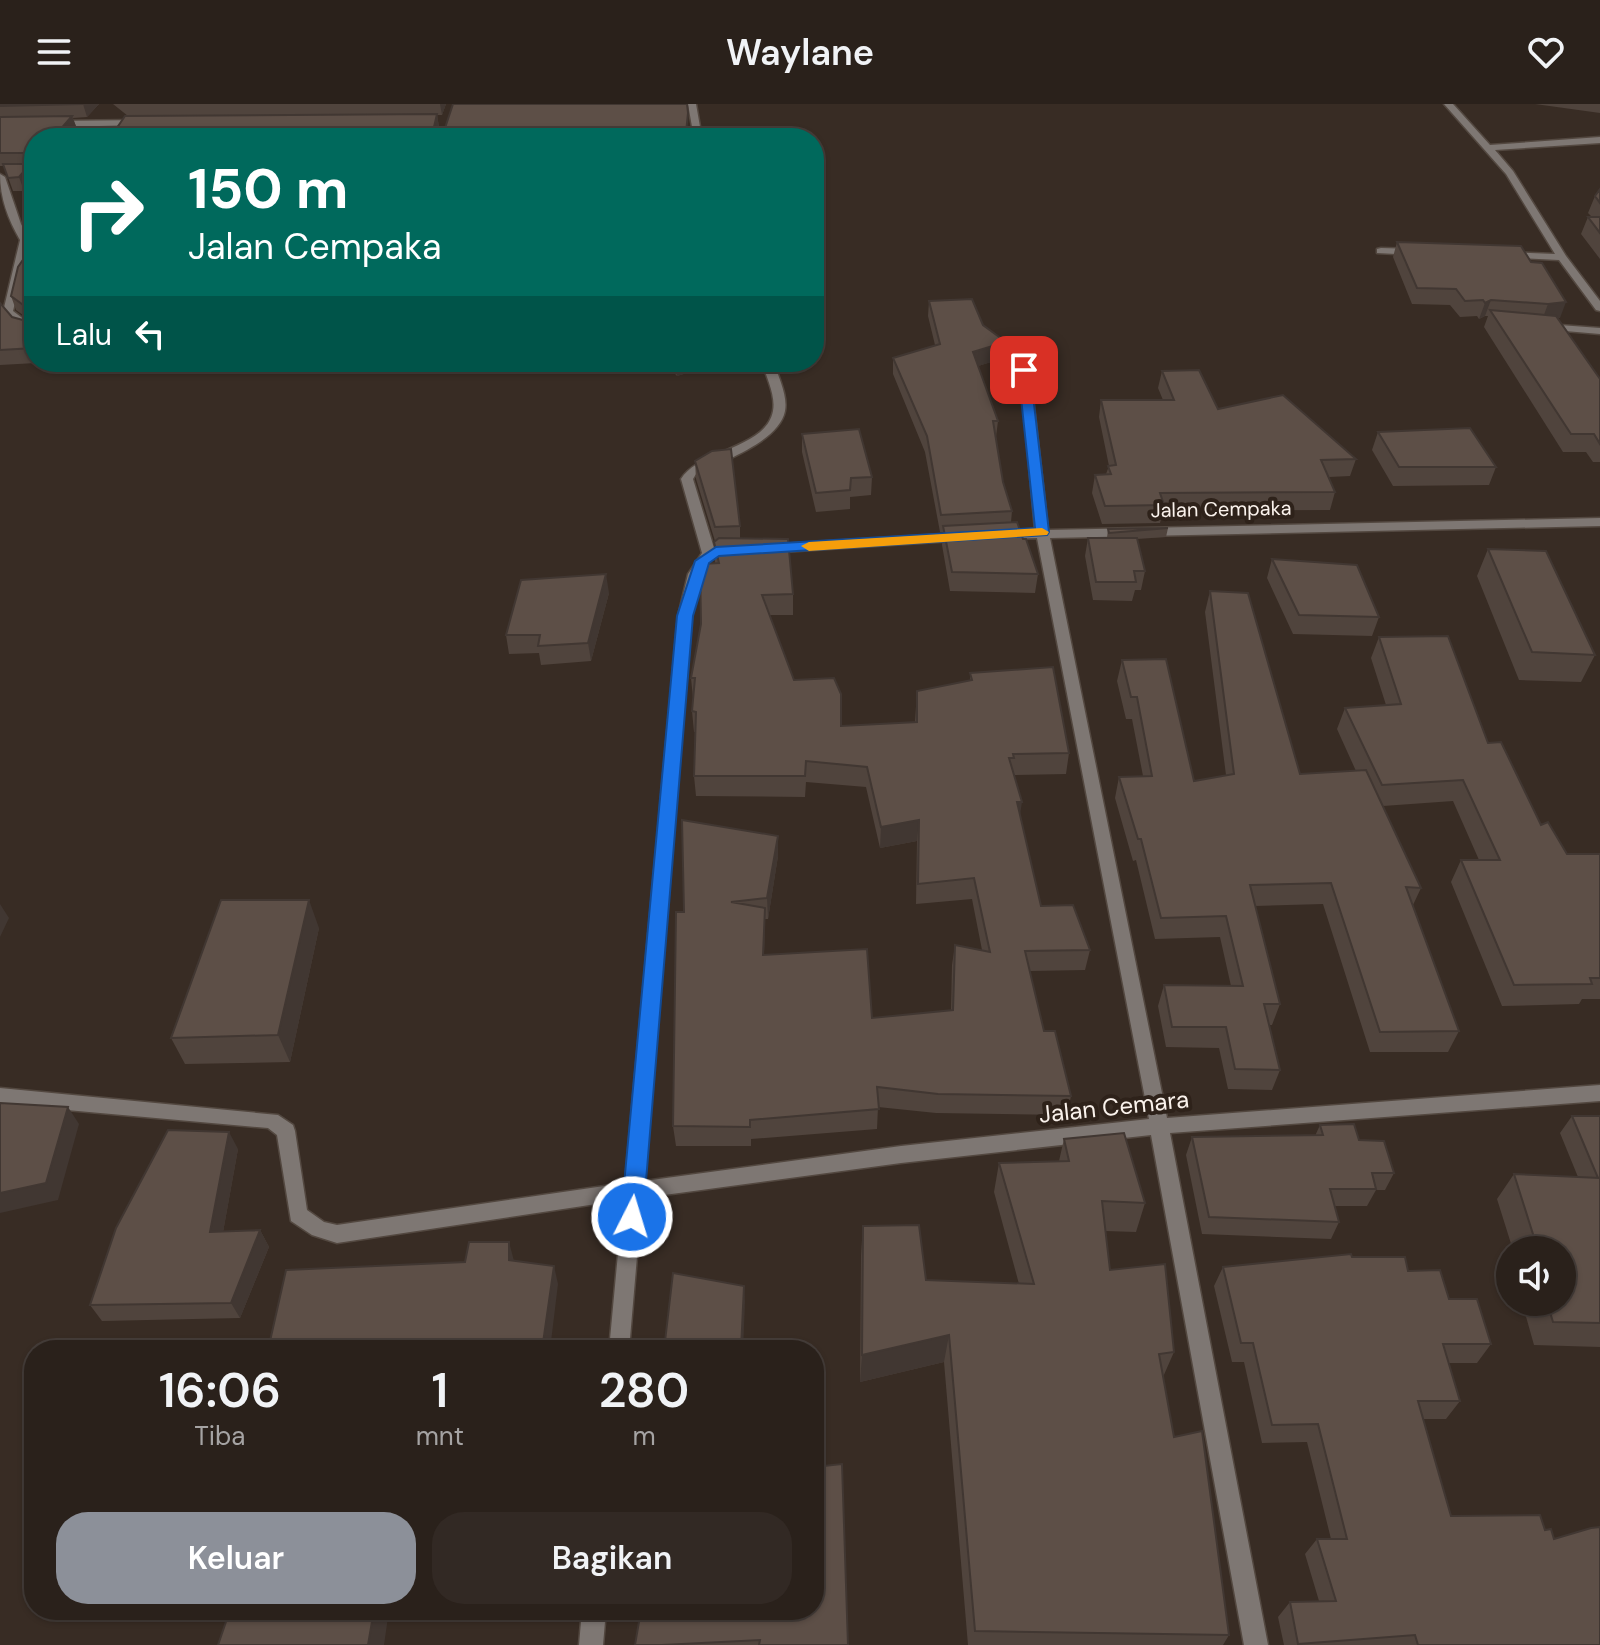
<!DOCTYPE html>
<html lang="id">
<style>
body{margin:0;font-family:"DM Sans",sans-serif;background:#322924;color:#f1f3f6;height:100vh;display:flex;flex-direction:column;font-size:30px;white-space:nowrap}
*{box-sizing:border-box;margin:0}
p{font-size:26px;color:#a5a3a3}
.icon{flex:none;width:44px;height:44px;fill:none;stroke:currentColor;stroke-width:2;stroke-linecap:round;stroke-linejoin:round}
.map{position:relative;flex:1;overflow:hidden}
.drawer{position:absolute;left:24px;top:1236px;width:800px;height:280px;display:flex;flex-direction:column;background:#2a211b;border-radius:32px;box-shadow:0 2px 6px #0004,0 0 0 2px #463e3a}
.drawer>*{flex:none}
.hud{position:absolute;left:24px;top:24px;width:800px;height:244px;border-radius:32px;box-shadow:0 2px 6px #0004,0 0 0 2px #463e3a;background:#00695c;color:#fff;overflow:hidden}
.buttons{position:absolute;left:1496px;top:1132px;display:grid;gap:16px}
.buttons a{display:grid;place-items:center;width:80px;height:80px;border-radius:50%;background:#2a211b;box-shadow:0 2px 6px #0004,0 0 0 2px #463e3a;font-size:40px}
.pin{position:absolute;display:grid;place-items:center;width:68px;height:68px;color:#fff;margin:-34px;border-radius:16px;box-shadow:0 4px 12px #0006}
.me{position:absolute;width:88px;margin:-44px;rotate:5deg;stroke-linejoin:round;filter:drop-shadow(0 0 6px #0008)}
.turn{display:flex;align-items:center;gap:28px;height:168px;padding:0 32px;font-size:36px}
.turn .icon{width:104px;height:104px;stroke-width:2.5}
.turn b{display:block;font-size:56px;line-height:68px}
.then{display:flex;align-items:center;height:76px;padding:0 32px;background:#0003;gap:16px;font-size:30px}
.eta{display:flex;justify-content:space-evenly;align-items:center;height:136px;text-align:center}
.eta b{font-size:48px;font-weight:600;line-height:56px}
.cta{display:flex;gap:16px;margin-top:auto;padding:16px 32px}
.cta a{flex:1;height:92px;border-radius:32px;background:#8c9099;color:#fff;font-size:32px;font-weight:600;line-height:92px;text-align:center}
.cta a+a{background:#322924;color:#f1f3f6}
header{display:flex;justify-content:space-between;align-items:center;height:104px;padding:0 32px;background:#2a211b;font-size:36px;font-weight:600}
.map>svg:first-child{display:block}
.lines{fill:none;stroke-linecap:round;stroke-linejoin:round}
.minor-casing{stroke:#534840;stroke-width:3}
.minor{fill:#7e7773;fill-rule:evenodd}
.wall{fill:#50443d}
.shaded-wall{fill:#413732}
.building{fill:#5d4f47;stroke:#413732;stroke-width:2}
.route{fill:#1a73e8;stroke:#114b97;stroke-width:2}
.slow{fill:#f59e0b}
.labels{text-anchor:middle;stroke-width:8;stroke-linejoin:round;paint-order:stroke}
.far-street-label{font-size:20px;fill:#faf2ec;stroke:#2e221a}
.street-label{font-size:24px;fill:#faf2ec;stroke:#2e221a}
</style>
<header><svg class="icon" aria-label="menu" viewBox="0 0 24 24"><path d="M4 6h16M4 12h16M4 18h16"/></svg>Waylane<svg class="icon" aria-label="heart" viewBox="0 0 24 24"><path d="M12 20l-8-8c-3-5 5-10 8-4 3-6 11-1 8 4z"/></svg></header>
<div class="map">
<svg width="1600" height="1541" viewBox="0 0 1600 1541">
<rect width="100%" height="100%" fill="#382c24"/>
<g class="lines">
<g class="minor-casing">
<path id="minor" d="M688,0H696L702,34H694Z
M1444,0H1453L1490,41L1600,33V39L1495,46L1513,67L1566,152L1600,197V207L1596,206L1559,156L1503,153L1502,151L1507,148L1555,150L1506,70Z
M142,16L145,17V21L54,23L50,20L54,17Z
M0,70L5,73L21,120L30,136L13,207L34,223V230L20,225L3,208L20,136C8,115 0,94 0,70Z
M1381,144L1415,145L1420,148L1415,151L1377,149V145Z
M1546,220L1600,224V230L1542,225V221Z
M762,258H774C778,273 788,291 785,307C779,338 721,358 696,370L693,375L714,444L735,443L741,447C733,453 725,448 716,452C697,459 695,495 692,512L644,1077L901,1042L1149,1015L1037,434L1002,435L996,431L1002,427L1035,426L1020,264L1030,266L1048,426L1600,414V422L1050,434L1167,1014L1600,981V997L1170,1029L1268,1541H1244L1151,1031L901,1059L642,1094L629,1246H609L623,1096L337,1139L312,1131L291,1117L277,1031L268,1024L0,1000V984L278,1011L293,1021L295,1027L307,1106L324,1118L337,1121L625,1079L678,512L688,470L702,449L681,375C698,346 766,345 773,307C776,291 766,273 762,258Z
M963,429L969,433L968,436L766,449L760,445L766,441Z
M582,1506H606L603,1541H579Z"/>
</g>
<use href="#minor" class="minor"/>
</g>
<path class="wall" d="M0,0H99L87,13L73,14L77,25L69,34H34V75L24,87H13L4,62H0Z
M113,0H446L442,11H437L439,23L689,22L688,29L693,34L128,12Z
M1535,0H1600V9Z
M1600,85V155L1581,130L1588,113H1592L1588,109L1595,92Z
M1397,138L1521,142L1560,214H1558L1600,275V358H1593L1586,348H1563L1484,223L1488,212H1485L1479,215L1477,212L1460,213L1450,201L1412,200L1393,153Z
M34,140V258H139L57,265L54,258L0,261V199L12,213L30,218V216L16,206L11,192Z
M929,197L983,221L1006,238L1004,254L978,262L998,317L996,333L1003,378L1012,407L1011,418L1023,435L1038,470L1035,489L950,487L942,441L943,428H940L925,348L893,270V254L935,241L928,212Z
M664,258H724L677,272Z
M1162,267L1218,305L1356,355L1350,372L1329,373L1335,388L1330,406L1163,407L1160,419L1102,420L1092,389L1095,371L1106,370L1109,362L1099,313L1101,296H1163L1158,284Z
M1378,328L1496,363L1489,381L1393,382L1372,346Z
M802,330L872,373L871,391L850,393V405L816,408L802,348Z
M695,357L740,422V435L793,490V511H769L794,576L841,622L915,618L917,587L970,576V569L1069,649L1066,670L1014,671L1020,711L1041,802L1090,846L1085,866L1029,867L1044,927L1071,992L1067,1011L936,1009L878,1003L877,1025L751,1035V1042H676L673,1022L684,808L778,752L768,815H765L764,851L872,914L951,907L952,861L955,841L982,846L972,795L916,800L917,737L880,744L866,683L806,678L805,693L696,692L694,672L695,628H694L692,607L693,594L691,574L715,459L714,438L715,437L696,375Z
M1168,424L1166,433L1137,435L1145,467L1141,486H1135L1132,497L1093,496L1085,452L1088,434H1107L1108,425Z
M1488,445L1595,551L1581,578L1519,576L1477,472Z
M1272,455L1379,513L1372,532L1293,530L1267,474Z
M1210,487L1300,670L1356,667L1337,625L1345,604L1386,601L1371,554L1379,533L1488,639L1541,721L1567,750H1600V895H1582L1579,900L1502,902L1451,778L1461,756H1479L1453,697L1383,702L1421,784L1413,801L1459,927L1448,948H1370L1323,800L1255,802L1280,900L1272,921H1269L1280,966L1272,986L1228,985L1219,944L1166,943L1158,902L1164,881L1231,882L1220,833L1155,835L1136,756L1133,757L1115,694L1119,673L1143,672L1132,615H1126L1117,577L1122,556L1194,677L1226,671L1205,508Z
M609,489L591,557L541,561L539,549L509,550L506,531Z
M319,824L290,958L185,960L171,934Z
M1572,1012H1600V1243L1534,1241L1523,1202L1526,1198H1562V1146H1513L1497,1095L1514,1070L1578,1073L1560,1029Z
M1320,1021L1359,1036L1394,1069L1385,1086H1376L1367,1102H1335L1339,1118L1331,1135L1202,1130L1186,1051L1192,1033L1315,1032Z
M1064,1035L1145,1099L1136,1128L1105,1127L1110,1166L1174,1248L1163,1273L1174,1333L1229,1531L1223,1541H968L944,1258L860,1278L861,1151L863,1122L926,1176L1019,1180L994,1088L999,1059L1059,1057Z
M238,1045L223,1128L260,1126L269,1143L240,1214L102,1217L90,1201Z
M1352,1153L1408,1167L1449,1195L1491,1240L1477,1259H1448L1460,1297L1446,1315H1423L1451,1412L1545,1426L1554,1435L1600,1541H1284L1278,1513L1290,1498L1319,1497L1305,1450L1317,1435H1331L1307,1338L1262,1339L1244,1258H1232L1214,1182L1223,1163Z
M641,1506L848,1541H635Z"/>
<path class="shaded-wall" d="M83,0H99L87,13Z
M440,0H446L442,11Z
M437,10L439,23H434Z
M72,12L77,25L69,34H53Z
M34,56V75L24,87L19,73Z
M1491,196L1485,212L1479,215L1485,199Z
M1566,198L1560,214L1542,216L1548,200Z
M1006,238L1004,254L972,264L973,248Z
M676,258H724L677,272Z
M606,470L609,489L591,557L588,539Z
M1017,698H1022L1019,718Z
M919,716L917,737L880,744L881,723Z
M778,732V752L768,815L767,794Z
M309,796L319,824L290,958L278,931Z
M0,800L9,814L0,833Z
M765,804V825L763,871V851Z
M68,1003L79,1020L58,1096L0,1109V1089Z
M229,1028L238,1045L220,1145L210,1128Z
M260,1126L269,1143L240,1214L231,1199Z
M509,1138L514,1157L509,1156Z
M554,1162L558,1180L550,1246H542Z
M744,1182L745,1198L743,1246H741Z
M949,1231L944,1258L860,1278L862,1251Z
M374,1506H389L384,1541H368Z"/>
<path class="building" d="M0,0H83L0,2Z
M453,0H687L688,9L686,29H693V34H110L125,12L437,10L434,23L445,24Z
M72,12L53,34H34V56L19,73L8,74L3,60H29L31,49H0V13Z
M1600,85V99L1595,92Z
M1588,113H1600V129Z
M1397,138L1521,142L1531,158L1542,159L1566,198L1548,200L1491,196L1485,199L1483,196L1465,197L1456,185L1417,184Z
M34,140V244L0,246V199L12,213L30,218V206L11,192L18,163Z
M972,195L983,221L1006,238L973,248L998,317H993L1003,378L1012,407L941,411L927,332L893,254L940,240L929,197Z
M1490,206L1556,212L1600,275V340L1594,330H1571Z
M1199,266L1218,305L1283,291L1356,355L1321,356L1335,388L1160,389L1164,401L1105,402L1095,371L1111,370L1108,362L1116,361L1101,296H1174L1162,267Z
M1470,324L1496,363H1399L1378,328Z
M859,325L872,373L851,374L850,386L816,389L802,330Z
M731,345L740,422L715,423L695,357L712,347Z
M1017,418L1023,435H1026L1038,470L952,468L943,422Z
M1168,424L1109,429L1108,425Z
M719,434L788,435L793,490L762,491L794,576L834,574L841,590V622L917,618V587L972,576L970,569L1053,563L1069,649L1013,650L1014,654H1009L1022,698H1017L1041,802L1073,801L1090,846L1025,847L1044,927H1055L1071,992L938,990L877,983L879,1005L750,1016V1023L673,1022L676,808H684L682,716L778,732L767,794L731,798L765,804L763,851L867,845L872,914L953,906L955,841L990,848L974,774L918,780L919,716L881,723L867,663L806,657L805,672H694L696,608L692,607L695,574H691L701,520L700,460L719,459L714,438Z
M1088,434H1137L1145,467H1134L1136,478H1096Z
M1488,445L1546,447L1595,551L1532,548Z
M1272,455L1357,461L1379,513L1299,511Z
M606,470L588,539L538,542L540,531H506L521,476Z
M1210,487L1248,489L1300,670L1366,666L1421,784L1406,783L1459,927L1380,928L1331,779L1250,781L1280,900H1264L1280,966L1235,965L1226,923H1172L1164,881L1243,882L1226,812L1161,814L1141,735H1138L1119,673L1152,672L1137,593H1131L1122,556L1166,555L1194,677L1234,670Z
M1448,532L1488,639L1501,638L1541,721L1548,718L1567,750H1600V874H1590L1592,880L1514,881L1461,756H1500L1463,676L1382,681L1345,604L1401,600L1379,533Z
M221,796H309L278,931L171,934Z
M0,999L68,1003L46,1079L0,1089Z
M1572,1012H1600V1074H1598Z
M1354,1020L1359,1036L1384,1037L1394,1069H1372L1376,1085H1330L1339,1118L1209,1113L1192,1033L1323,1031L1320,1021Z
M168,1026L229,1028L210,1128L260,1126L231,1199L90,1201L116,1124Z
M1124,1029L1145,1099L1102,1097L1110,1166L1165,1160L1174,1248L1159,1250L1174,1333L1202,1327L1229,1531L975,1527L949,1231L862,1251L863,1122L919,1121L926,1176L1034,1180L999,1059L1069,1057L1064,1035Z
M1514,1070L1600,1074V1219L1553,1218L1547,1198H1562V1146H1538Z
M469,1138H509V1156L554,1162L542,1246H268L286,1166L465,1158Z
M1351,1150L1352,1153H1405L1408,1167L1440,1166L1449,1195H1477L1491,1240H1443L1460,1297H1418L1451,1412L1540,1411L1545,1426L1551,1425L1554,1435L1591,1424L1600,1423V1541H1418L1415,1531L1298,1540L1290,1498L1336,1497L1317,1435H1347L1318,1320L1272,1321L1253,1239H1241L1223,1163Z
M673,1169L744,1182L741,1246H664Z
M842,1360L848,1541H759L760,1536L662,1541H635L641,1506H814V1363Z
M230,1506H374L368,1541H218Z"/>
<path class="route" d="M1024,262L1030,266L1049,428L1047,431L719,452L709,459L693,512L643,1113L640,1120L632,1123L624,1120L621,1113L677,512L695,457L716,443L1035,424L1018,266Z"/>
<path class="slow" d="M1042,424L1049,428L1047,431L809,447L801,442L809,438Z"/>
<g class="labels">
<g class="far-street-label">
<text transform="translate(1221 405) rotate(-1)" y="7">Jalan Cempaka</text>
</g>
<g class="street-label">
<text transform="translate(1114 1003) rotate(-6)" y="8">Jalan Cemara</text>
</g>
</g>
</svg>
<div class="buttons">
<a><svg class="icon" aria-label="sound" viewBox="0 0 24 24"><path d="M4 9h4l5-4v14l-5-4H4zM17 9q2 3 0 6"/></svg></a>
</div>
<div class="pin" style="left:1024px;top:266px;background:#d93025"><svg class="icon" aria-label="arrive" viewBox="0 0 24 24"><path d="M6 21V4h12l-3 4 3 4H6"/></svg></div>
<svg class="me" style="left:632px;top:1113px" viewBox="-20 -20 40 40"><circle r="17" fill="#1a73e8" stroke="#fff" stroke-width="3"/><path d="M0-11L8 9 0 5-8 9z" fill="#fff"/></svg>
<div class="hud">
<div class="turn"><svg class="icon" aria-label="right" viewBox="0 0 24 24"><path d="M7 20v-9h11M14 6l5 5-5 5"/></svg><div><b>150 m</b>Jalan Cempaka</div></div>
<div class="then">Lalu<svg class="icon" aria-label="left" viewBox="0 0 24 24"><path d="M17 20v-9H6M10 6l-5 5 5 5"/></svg></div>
</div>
<section class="drawer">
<div class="eta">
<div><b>16:06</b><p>Tiba</p></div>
<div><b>1</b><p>mnt</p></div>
<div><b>280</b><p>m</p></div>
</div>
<div class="cta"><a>Keluar</a><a>Bagikan</a></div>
</section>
</div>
